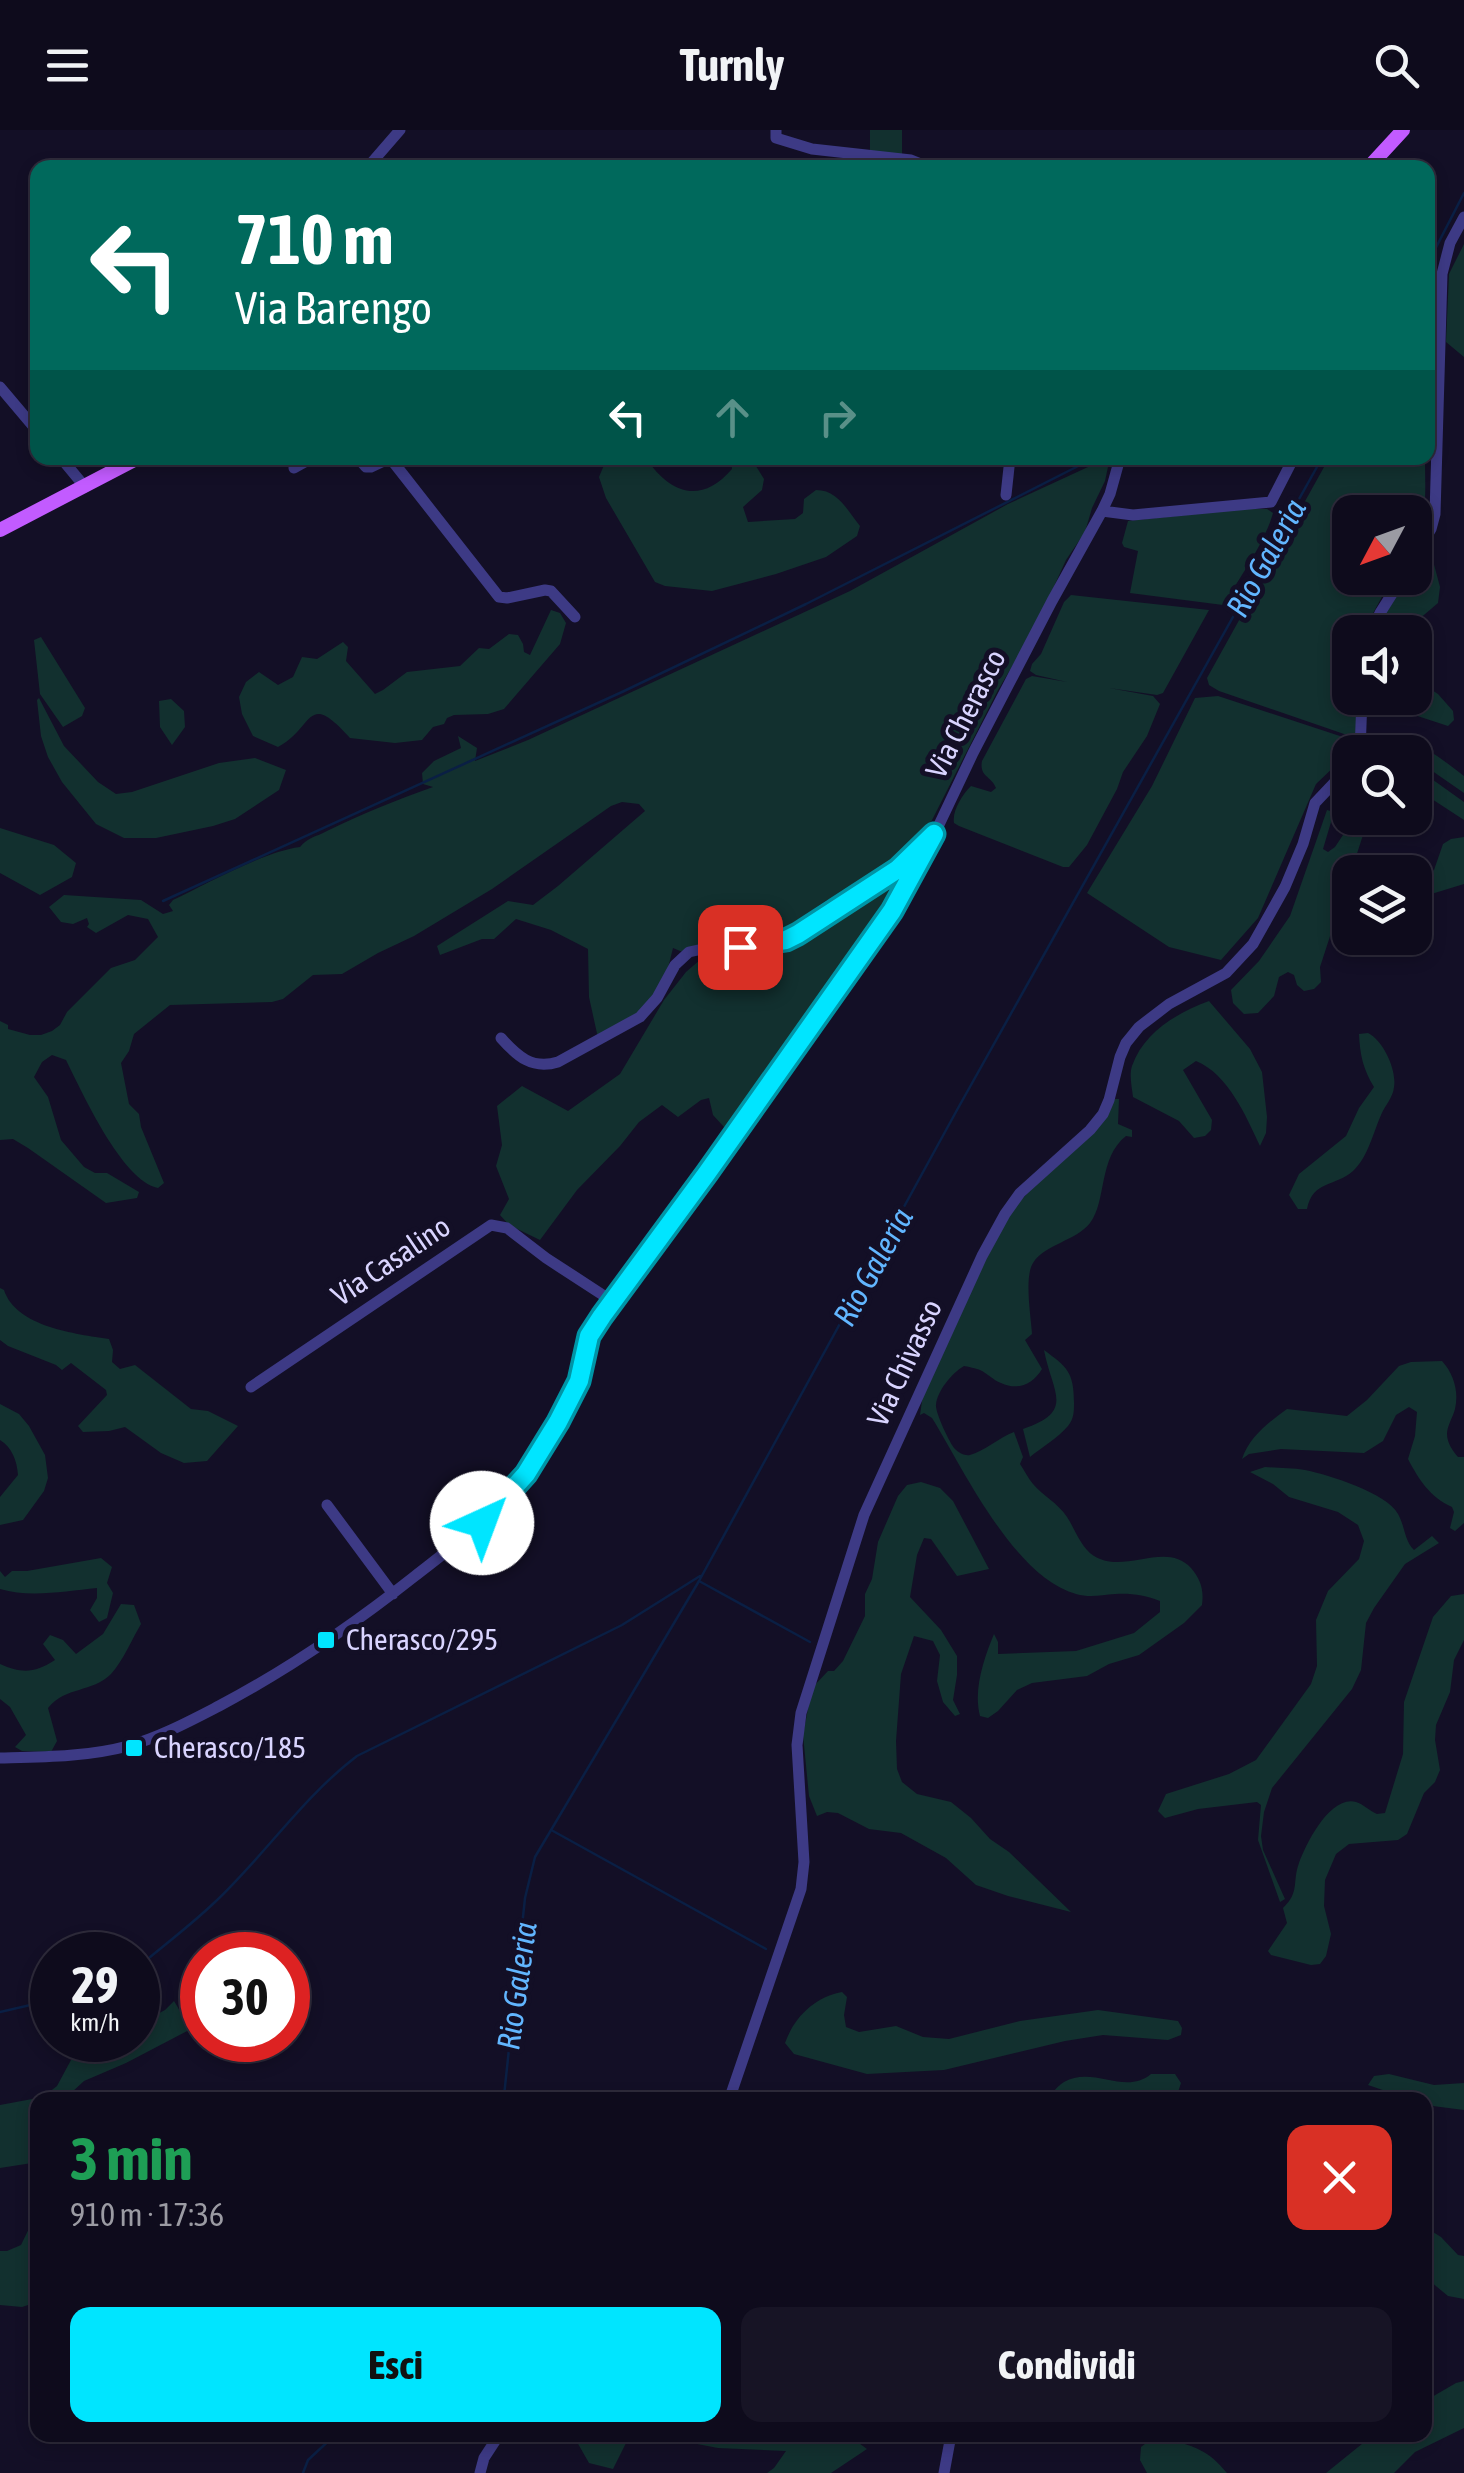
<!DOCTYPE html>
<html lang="it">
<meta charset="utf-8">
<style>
body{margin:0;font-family:"Asap Condensed",sans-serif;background:#171425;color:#f1f3f6;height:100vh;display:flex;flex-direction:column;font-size:38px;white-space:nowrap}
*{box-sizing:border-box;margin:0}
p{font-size:32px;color:#9b9ba3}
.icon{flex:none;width:55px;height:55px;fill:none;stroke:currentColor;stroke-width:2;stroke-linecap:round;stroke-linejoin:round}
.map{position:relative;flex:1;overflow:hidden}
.sheet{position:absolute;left:30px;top:1962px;width:1402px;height:350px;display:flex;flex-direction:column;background:#0e0b1c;border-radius:20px;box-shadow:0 5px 15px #0003,0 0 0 2px #2e2b3b}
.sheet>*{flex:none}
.banner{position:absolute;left:30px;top:30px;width:1405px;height:305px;border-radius:20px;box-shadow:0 5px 15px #0003,0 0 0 2px #2e2b3b;background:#00695c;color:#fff;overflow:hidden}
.needle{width:65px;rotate:229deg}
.controls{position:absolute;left:1332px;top:365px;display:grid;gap:20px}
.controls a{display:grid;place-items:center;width:100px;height:100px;border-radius:20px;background:#0e0b1c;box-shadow:0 5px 15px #0003,0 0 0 2px #2e2b3b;font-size:50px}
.speed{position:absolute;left:30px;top:1802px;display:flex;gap:20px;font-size:50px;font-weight:700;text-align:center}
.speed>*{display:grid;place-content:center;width:130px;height:130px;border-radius:50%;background:#0e0b1c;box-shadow:0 5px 15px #0003,0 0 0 2px #2e2b3b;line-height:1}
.speed small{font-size:25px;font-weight:400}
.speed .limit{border:15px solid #d22;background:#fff;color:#111}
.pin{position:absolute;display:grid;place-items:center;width:85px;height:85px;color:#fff;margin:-42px;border-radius:20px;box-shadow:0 5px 15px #0006}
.me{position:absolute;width:110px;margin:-55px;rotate:43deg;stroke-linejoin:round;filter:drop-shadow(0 0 8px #0008)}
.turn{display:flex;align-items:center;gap:35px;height:210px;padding:0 40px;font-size:45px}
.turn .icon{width:130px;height:130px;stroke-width:2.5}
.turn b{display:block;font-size:70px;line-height:85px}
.lanes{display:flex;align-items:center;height:95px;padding:0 40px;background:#0003;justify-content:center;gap:50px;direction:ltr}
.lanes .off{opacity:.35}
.round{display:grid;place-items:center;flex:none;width:105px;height:105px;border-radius:20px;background:#171425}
.overview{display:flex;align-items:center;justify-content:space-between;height:170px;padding:0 40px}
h1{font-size:60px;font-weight:700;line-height:75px;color:#1e9e55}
.action{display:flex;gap:20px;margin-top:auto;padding:20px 40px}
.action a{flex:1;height:115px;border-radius:20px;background:#00e5ff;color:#111;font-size:40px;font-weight:700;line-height:115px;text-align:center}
.action a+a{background:#171425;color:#f1f3f6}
header{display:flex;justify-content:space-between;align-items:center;height:130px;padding:0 40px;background:#0e0b1c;font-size:45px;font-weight:700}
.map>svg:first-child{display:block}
.green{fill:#12302f}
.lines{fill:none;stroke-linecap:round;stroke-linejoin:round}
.stream{stroke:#0a1f44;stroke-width:2.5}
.minor{stroke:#3d3a85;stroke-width:11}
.major{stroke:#c25bff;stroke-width:14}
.route-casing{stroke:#0095a6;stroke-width:25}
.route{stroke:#00e5ff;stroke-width:18}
.poi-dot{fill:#00e5ff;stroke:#130f26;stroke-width:4}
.labels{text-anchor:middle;stroke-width:10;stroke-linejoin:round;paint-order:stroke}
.street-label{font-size:30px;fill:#d9d4ff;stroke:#130f26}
.poi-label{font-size:30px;fill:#d9d4ff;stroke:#130f26;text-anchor:start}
.water-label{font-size:32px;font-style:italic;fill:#62b6ff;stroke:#130f26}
</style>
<header><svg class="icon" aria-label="menu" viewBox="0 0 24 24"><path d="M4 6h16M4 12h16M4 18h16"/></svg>Turnly<svg class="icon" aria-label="search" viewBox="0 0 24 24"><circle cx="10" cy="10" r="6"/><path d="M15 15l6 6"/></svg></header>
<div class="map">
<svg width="1464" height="2343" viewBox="0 0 1464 2343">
<rect width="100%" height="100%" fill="#130f26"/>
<path class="green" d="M870,0H902V26L870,21Z
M1464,114V227L1446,212L1449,144Z
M1428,157L1433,161C1440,197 1434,253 1428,288Z
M607,328H646C670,364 701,375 732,339L731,328H751L764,349L762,360L743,377L748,392L795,389L803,383L804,369L816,360C838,360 847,380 860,396L857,406L826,427L776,444L712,461L665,456L655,452L606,368L599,347Z
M1329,328H1425C1425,359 1428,384 1415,414V382H1350V448H1392L1363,502H1350V568H1356V605H1347L1219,561L1209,555L1207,548Z
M1101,331L1108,337L1105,351L1092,378L1085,402L1066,430L1035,498L998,560L930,694L908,727L874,744L847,765L827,770L784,799L746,810L705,814L685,823L673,818L667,842L646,877L598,908L589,867L588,819L551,800L516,789L494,809H482L440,825L437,816L508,771L533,775L558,756L645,681L639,674L622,672L611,676L492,759L414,806L378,823L342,844L313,845L283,869L272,872L170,875L134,904L129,921L121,933L129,974L139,984L141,997L164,1053L158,1058C122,1051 82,962 66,930L52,925L42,932L34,947L48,967L61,1010L84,1037L95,1043H107L139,1062L137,1068L106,1073L28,1018L13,1009L0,1010V891L8,895V899L30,905H41L52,901L60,895L67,882L111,838L135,830L158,807L148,789L128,785L96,803L87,797L89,794L87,788L73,794L61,792L49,777L64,765L141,770L163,784L173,781L169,775L173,770C208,753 263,722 300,717C308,707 316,707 327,701C362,684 396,670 433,657L423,654L422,643L434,631L461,618L458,606L477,618L475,631L528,610L850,461L1008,374Z
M1242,379H1267L1273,383C1265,412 1239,449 1223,475L1130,463L1138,421L1124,417L1122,413L1128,391Z
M1428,412L1440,457L1438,473L1418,490L1411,502H1373L1404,448H1415V431Z
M1071,465L1209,480L1163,563L1157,565L1109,558L1153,566L1160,574L1147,606L1123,642L1117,659L1087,715L1069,737H1063L959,696L954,693C952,681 962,665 971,656L991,662L996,658C992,646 979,647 982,631L1026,549L1032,546L1067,552L1036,545L1030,541L1032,534L1041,524L1064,472Z
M551,480L560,483L566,493L560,514L504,579L488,584L454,585L447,588L444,594L433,597L422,610L395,613L350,608C306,559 315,597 278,617L253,606L242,584L239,567L246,552L259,542L278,555L293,547L302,527L317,529L343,512L348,517L346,531L375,564L383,560L407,542L460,536L479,518L489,519L509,504L518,505L523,514L524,522L530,525Z
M41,507L85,578L82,586L63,597L40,564L34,510Z
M1415,549L1438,564L1453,581L1454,590L1448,596L1387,576L1382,568H1415Z
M1218,566L1352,610L1351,617L1338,633L1316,654L1258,788L1221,830L1169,817L1087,763L1152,656L1195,568Z
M39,568L64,616L98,652L116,664L132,662L219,633L255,628L286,640L279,660L235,689L213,696L156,708H124L96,694L62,652L48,627L41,606L37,570Z
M171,569L184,581L185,597L172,615L160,597L159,571Z
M1400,613C1425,613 1445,632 1464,646V663L1415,629V622H1406L1401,619Z
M1415,637L1464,672V690L1415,658Z
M1327,680L1334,682L1323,719L1328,722L1335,717L1351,693L1358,695L1364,702L1320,837L1321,852L1314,859L1304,861L1297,855L1294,845L1288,842L1279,847L1274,866L1258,883L1244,884L1233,873L1231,860L1259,831L1290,786Z
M0,698L54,715L76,733L72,747L40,765L0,743Z
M1464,707V754L1415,769L1417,761L1434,740L1443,714L1451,709Z
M907,732L910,741L738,984L724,997L713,985L709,968L701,970L678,987L662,975L639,992L620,1016L577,1060L540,1110L509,1095L500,1085L509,1069L496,1036L502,1015L497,976L522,956L568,981L620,944L664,870L686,842L701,829L796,816L864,767Z
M1209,871L1250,919L1262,942L1267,987L1266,1003L1260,1016C1246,986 1228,944 1196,931L1183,940L1212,990L1211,1000L1205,1006L1194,1008L1179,991L1133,967C1132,958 1129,945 1132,936C1144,902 1177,883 1209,871Z
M1368,903C1383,910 1397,940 1394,957C1393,968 1385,975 1381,985C1373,1003 1368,1027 1353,1041C1335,1057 1313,1050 1307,1079H1298L1289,1065L1299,1044L1346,1006L1359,978L1374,957C1363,939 1360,925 1359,904Z
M1115,969H1119L1118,994L1132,1000V1007L1126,1006C1098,1028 1107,1071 1090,1093C1076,1111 1045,1114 1033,1133C1024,1147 1031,1187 1032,1204L1025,1210L1042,1239C1033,1254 1018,1261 1001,1253C993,1250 987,1243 980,1240C978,1239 966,1236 964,1236C952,1243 937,1261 936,1275C935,1282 950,1314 955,1319C959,1323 965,1326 970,1325C983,1322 1000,1307 1014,1302L1023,1327L1020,1334C1024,1340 1028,1348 1033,1354C1043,1366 1058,1373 1067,1387C1075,1399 1081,1418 1094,1426C1124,1445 1166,1410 1191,1438C1201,1450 1204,1460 1202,1475L1184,1493L1139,1525L1109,1534L1087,1546L1032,1553L1017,1560L998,1581L988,1588L980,1586C973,1560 984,1528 994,1504L998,1512V1524L1076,1521L1134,1503L1160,1482V1471C1145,1465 1131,1463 1115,1464C1101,1465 1090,1468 1076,1464C1014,1447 964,1340 932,1288L924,1283L920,1285L923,1264L944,1214L1009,1083Z
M0,1158L4,1160C16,1197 76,1204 109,1209L113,1220L112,1232L120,1239L135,1235L191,1279L208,1281L238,1296L207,1331L184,1333L161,1323L125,1297L109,1301L83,1302L78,1296L107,1265L106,1260L71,1233L62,1240L56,1235L8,1216L0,1210Z
M1044,1220C1067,1237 1074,1242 1074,1273C1074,1281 1074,1289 1068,1296C1058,1308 1042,1317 1030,1327L1023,1299C1076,1281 1052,1263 1044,1220Z
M1442,1231C1454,1244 1459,1262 1455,1279C1453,1287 1447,1296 1447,1304C1447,1313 1453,1321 1458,1327H1464V1393L1455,1401L1450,1398L1454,1382L1452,1377C1430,1367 1419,1350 1408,1329L1415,1306L1417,1282L1409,1277L1396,1285L1383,1311L1364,1323L1281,1319L1249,1324L1242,1329C1249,1307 1269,1292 1287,1279L1347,1286L1367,1270L1399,1236L1411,1232Z
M0,1274L19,1284L29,1296L45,1325L48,1348L44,1361L23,1390L0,1395V1367L18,1345C17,1331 12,1317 0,1310Z
M1265,1337C1278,1338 1292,1338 1305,1340C1329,1345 1387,1363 1398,1384C1405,1396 1404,1410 1414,1420L1432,1406L1439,1413L1405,1434L1374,1478L1366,1493L1361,1540L1352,1559L1272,1658L1264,1682L1261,1706L1263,1720L1285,1769L1280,1772L1258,1710L1261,1675L1257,1672L1198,1679L1165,1688L1158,1681L1166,1664L1229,1644L1256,1630L1311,1554L1317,1536L1316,1490L1328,1461L1359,1429L1364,1411L1358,1395L1338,1382L1289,1367L1273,1354L1250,1342Z
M921,1352L940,1358L953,1371L989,1439L957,1446L931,1409L924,1408L917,1425L910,1467L941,1500L957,1526V1545L953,1570L960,1584L955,1586L943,1572L937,1551L940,1525L933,1511L914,1506L901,1544L896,1611L897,1639L902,1652L917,1664L951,1672L971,1688L990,1709L1009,1722L1071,1782L1008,1766L976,1755L946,1728L901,1703L869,1699L838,1683L827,1682L817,1686L809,1666L803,1605L812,1558L828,1541H834L843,1531L865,1486V1464L872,1449L878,1412L898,1366L907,1355Z
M101,1428L112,1437L107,1453L113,1463L107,1488L99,1492L90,1480L97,1468V1458C66,1461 30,1468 0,1459V1441L5,1447L12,1441H27Z
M1464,1464V1510L1454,1530L1450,1562L1436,1595L1435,1610L1440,1640L1435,1652L1424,1663L1407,1704L1398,1710L1349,1714L1336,1724L1325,1750L1324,1776L1331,1804L1326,1826L1320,1834L1311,1835L1271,1825L1268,1821L1287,1793L1283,1778C1300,1762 1292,1752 1299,1733C1306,1714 1330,1665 1356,1672C1363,1674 1370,1681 1377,1684L1385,1683L1403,1624L1404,1572L1433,1487L1451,1466Z
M121,1474L134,1475L141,1494C132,1509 123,1531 111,1544C92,1563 66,1556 48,1578L57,1611L51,1622L22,1621L15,1617L26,1605L10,1577L0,1569V1534C22,1544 35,1543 55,1530L43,1514L50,1505L63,1510L76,1524L103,1504Z
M842,1862L847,1867L844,1885L846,1897L859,1902L896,1896L923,1907L949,1909L1020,1891L1098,1880L1178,1891L1182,1898L1181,1905L1168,1910L1103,1905L1065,1911L944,1940L867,1944L794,1924L785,1913C794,1888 814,1867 842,1862Z
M174,1871L191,1899L126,1933L84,1951L71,1963L73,1970H38L37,2039L32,2033L0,2038V1975L43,1967L57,1956L71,1930L106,1910H138V1894L165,1880Z
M1151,1944H1175L1181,1953L1178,1962L1170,1965L1128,1964L1110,1970H1047C1052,1964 1057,1956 1064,1952C1093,1935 1125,1966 1151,1944Z
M1389,1944L1434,1955L1464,1953V1980L1425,1975V1970H1412L1368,1955L1374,1946Z
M37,2082V2172L22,2177L0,2175V2121H7L21,2115Z
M1425,2097L1441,2107L1458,2125L1464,2126V2169L1448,2166L1425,2147Z
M1464,2251V2298L1415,2322L1394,2343H1326L1373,2305H1425V2271L1456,2253Z
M573,2305H848L867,2319L831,2343H767L774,2338L786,2321L718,2318L655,2306L629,2307L613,2339L589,2333Z
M1168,2309C1196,2317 1208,2320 1227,2343H1147L1140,2330L1141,2317L1150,2310Z"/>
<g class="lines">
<path class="stream" d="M1428,133L1464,63
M163,771L622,562L806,474L1094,328
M699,1451L810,1512
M553,1701L766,1819
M138,1837C163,1816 191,1795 215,1772C265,1725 303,1667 357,1626L622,1495L700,1446
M0,1882L52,1870
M501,1970L504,1966L525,1768L535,1727L699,1451L957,980L1322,328
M303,2343L308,2330L335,2305"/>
<path class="minor" d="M776,0V8L812,19L911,30L931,38
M367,38L400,0
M0,257L38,302
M61,328L85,357
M358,328L366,337H371L388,329L394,333L499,467L507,468L545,460L551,461L575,487
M294,338L312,328
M1006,365L1010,328
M1102,381L1133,385L1271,372L1291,333
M1415,426L1431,399L1435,384L1442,144L1450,113L1464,87
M1371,502L1380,483L1402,448
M1360,622L1362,568
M501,908C517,926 532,940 558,932L640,887L657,868L675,835L689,822L712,817L752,816L786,810L899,739L928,711
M251,1257L491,1095L507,1098L546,1128L612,1171
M327,1375L393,1464
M0,1628C43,1627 87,1627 128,1616C160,1607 190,1591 219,1576C289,1539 353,1495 415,1446C447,1421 480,1397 507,1366C534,1337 555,1299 573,1264L579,1251L589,1206L602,1185L707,1043L892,781L928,718L973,623L1052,471L1102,381L1110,364L1120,328
M729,1970L801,1759L804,1732L797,1615L801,1583L864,1385L982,1126L1005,1084L1020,1063L1090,1000L1103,984L1109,970L1120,927L1126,913L1139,897L1169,874L1226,843L1253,814L1285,757L1303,714L1315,673L1350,636
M480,2343L484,2328L499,2305
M944,2343L951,2305"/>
<path class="major" d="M1368,38L1403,0
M0,400L138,328"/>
</g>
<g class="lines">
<g class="route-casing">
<path id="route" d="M482,1393L526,1344L558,1292L579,1251L589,1206L602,1186L707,1043L892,781L934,704L898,739L798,804L786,810L740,817"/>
</g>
<use href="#route" class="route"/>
</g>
<g class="poi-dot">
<rect x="316" y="1500" width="20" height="20" rx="5"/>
<rect x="124" y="1608" width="20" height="20" rx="5"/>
</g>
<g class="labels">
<g class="street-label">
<text transform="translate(966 584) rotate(-63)" y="10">Via Cherasco</text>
<text transform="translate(391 1131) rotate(-34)" y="10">Via Casalino</text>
<text transform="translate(905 1233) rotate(-65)" y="10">Via Chivasso</text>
</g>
<g class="poi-label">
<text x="346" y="1520">Cherasco/295</text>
<text x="154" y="1628">Cherasco/185</text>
</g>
<g class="water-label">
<text transform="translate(1266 428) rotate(-61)" y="11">Rio Galeria</text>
<text transform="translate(873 1137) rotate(-61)" y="11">Rio Galeria</text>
<text transform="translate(517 1856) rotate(-82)" y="11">Rio Galeria</text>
</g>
</g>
</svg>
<div class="controls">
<a><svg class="needle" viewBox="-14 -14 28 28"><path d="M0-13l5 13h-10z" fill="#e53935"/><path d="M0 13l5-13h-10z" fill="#9b9ba3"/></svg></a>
<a><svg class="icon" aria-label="sound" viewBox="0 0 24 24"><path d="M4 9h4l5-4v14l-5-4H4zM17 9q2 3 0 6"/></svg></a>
<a><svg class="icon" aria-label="search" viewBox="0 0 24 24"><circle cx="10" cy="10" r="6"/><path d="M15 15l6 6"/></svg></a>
<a><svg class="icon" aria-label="layers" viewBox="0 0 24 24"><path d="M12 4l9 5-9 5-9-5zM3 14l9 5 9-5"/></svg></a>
</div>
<div class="speed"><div>29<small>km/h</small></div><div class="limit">30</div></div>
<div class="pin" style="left:740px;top:817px;background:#d93025"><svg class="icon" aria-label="arrive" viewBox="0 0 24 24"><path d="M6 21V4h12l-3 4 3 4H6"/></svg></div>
<svg class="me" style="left:482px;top:1393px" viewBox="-20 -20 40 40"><circle r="19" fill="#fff"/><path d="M0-13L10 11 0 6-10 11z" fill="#00e5ff"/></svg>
<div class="banner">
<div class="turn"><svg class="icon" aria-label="left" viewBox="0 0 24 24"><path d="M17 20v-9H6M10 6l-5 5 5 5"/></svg><div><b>710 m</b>Via Barengo</div></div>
<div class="lanes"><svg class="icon" aria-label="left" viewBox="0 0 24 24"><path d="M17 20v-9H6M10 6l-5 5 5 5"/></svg><svg class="icon off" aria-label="ahead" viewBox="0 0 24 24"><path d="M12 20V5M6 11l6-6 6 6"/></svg><svg class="icon off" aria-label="right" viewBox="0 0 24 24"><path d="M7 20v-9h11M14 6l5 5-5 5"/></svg></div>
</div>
<section class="sheet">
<div class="overview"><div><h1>3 min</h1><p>910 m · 17:36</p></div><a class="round" style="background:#d93025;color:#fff"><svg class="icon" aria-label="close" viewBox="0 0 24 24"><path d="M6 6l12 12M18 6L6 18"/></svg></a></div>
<div class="action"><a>Esci</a><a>Condividi</a></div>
</section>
</div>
